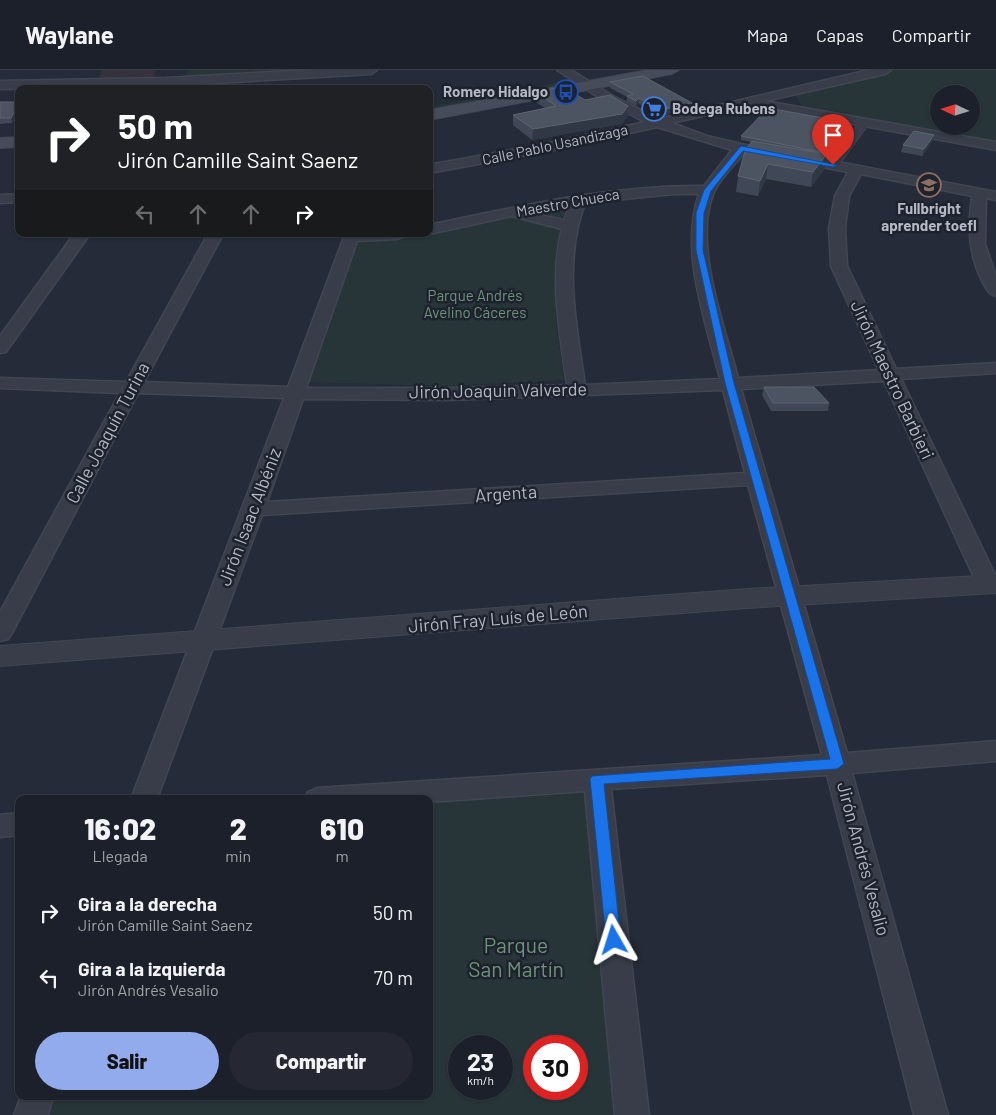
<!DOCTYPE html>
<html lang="es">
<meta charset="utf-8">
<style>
body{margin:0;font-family:Barlow,sans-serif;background:#252832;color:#f1f3f6;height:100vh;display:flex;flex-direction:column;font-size:19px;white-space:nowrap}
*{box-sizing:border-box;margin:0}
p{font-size:16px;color:#a0a3a8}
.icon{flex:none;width:28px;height:28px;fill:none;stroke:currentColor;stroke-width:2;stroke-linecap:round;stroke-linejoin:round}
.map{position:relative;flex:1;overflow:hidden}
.side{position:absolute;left:15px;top:725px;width:418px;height:305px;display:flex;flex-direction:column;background:#1c202a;border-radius:10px;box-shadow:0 1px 4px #0004,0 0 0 1px #3a3e47}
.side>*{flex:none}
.guide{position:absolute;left:15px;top:15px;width:418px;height:152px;border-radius:10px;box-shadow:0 1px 4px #0004,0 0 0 1px #3a3e47;background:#202124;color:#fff;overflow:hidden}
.needle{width:32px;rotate:274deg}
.fabs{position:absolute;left:930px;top:15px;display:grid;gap:10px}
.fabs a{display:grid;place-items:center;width:50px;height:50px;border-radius:50%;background:#1c202a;box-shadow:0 1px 4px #0004,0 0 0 1px #3a3e47;font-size:25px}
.speed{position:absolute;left:448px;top:965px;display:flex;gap:10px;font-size:25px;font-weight:700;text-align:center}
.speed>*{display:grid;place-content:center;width:65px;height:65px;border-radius:50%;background:#1c202a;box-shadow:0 1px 4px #0004,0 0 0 1px #3a3e47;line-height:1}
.speed small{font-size:12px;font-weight:400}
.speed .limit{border:8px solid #d22;background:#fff;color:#111}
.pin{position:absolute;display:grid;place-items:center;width:42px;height:42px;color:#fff;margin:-51px -21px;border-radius:50% 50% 50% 0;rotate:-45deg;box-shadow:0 0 5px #0007}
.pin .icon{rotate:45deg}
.me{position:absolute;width:55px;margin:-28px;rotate:354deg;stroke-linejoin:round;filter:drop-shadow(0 0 4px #0008)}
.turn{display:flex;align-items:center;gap:18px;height:105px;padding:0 20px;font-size:22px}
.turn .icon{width:65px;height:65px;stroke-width:2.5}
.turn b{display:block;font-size:35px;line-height:42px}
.lanes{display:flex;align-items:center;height:48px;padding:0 20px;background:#0003;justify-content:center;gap:25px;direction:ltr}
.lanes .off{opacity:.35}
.eta{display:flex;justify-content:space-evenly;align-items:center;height:85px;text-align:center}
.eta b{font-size:30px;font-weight:800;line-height:35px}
.action{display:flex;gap:10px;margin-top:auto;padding:10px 20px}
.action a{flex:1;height:58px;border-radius:30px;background:#91abec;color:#111;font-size:20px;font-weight:800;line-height:58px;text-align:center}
.action a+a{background:#252832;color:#f1f3f6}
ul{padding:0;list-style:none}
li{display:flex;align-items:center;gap:15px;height:65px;padding:0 20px}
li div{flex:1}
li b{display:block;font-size:19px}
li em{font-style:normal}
header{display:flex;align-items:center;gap:30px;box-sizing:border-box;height:70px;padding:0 25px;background:#1c202a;border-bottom:1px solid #3a3e47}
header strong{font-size:24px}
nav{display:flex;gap:28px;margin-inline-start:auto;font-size:18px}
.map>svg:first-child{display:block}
.medical{fill:#35323d}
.green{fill:#273539;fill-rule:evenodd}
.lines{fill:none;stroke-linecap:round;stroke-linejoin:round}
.pedestrian-casing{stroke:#414652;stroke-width:2}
.minor-casing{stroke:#414652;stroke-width:3}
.tertiary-casing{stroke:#414652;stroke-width:2}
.secondary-casing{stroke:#414652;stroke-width:2}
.pedestrian{fill:#383d49;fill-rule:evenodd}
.minor{fill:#383d49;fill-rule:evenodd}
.tertiary{fill:#383d49;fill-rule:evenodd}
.secondary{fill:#474c5b;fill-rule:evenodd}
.wall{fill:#404756}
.shaded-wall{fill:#303745}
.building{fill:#4c5462;stroke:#5c6371}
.route{fill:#1a73e8;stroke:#114b97}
.labels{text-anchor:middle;stroke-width:5;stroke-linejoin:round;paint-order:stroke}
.far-poi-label{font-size:15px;font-weight:bold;fill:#b3b8c4;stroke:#1d222d;text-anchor:end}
.far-street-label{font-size:15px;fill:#b3b8c4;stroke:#1d222d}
.far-park-label{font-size:15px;fill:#6d9379;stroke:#1d222d}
.street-label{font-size:18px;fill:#b3b8c4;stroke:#1d222d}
.near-park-label{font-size:21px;fill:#6d9379;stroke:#1d222d}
</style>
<header>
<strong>Waylane</strong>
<nav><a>Mapa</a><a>Capas</a><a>Compartir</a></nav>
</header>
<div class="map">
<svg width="996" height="1045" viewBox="0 0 996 1045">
<rect width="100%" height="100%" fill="#252b38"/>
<path class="medical" d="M102,0H156L154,6L149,8L98,9Z"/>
<path class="green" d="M188,0H344L185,7Z
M893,0H996V72L803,39L794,22ZM939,24H971V56H939Z
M561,12L572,16L429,43V37Z
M571,130L564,152L518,143Z
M510,145L561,156L555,246L564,310L450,316L305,312L355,169L429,164V161Z
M586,721L619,1045H42L48,1026H429V731ZM459,976H501V1019H459ZM534,976H576V1019H534Z"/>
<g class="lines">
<g class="pedestrian-casing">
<path id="pedestrian" d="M865,49L870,52L837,97H829V93L861,50Z"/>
</g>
<g class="minor-casing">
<path id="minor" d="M309,0H377L371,4L166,16L0,19V11L166,8Z
M557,0H571L613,26L659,49L869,0H891L885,4L765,31L996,72V80L749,35L672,53L707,66L759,78L761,81L754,85L744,83C735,95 720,108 714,122C692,173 725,256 738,308L879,300L831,196L829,158L835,126L848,102L791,91L789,88L791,85L796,84L996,122V130L986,128L985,174L996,206V226C988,224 987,219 983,213C968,184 968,157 972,126L861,104L849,126L845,158L847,196L896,299L996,293V303L901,309L996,507V519L988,521L980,519L977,514L884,311L741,319L847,683L996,671V691L852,703L948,1045H914L827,705L611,719L649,1045H615L585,721L429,732V729H304L308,722L317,718L822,685L748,415L262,445L157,729H131L284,328L138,323L12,563L8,569L0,571V542L120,323L0,318V308L126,312L208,164H223L144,312L288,317L345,164H404L402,167L397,169L357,171L306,318H446L567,315C560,265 549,209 562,159L512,146L429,164V155C521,136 609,115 704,116L732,80L657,57L544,82L429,103V95L544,74L645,52L604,31ZM673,124H699C679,181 706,252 720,309L585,315C576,254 563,192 585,133ZM570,135L564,150L530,143L568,136ZM723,320L745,403L267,432L303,329L446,330Z
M19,124V132L0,133V125Z
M74,164H90L6,282L0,283V266Z
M19,743V765L0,767V745Z
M21,1026H53L48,1045H14Z"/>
</g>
<g class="tertiary-casing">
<path id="tertiary" d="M996,505V523L747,538L0,596V576L747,519Z"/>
</g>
<g class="secondary-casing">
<path id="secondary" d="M648,0H679L672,4L429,50V40Z
M19,67V77L0,78V68Z"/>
</g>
<use href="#pedestrian" class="pedestrian"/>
<use href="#minor" class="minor"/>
<use href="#tertiary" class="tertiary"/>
<use href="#secondary" class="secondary"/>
</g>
<path class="wall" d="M610,12L692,39L661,46L638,33L636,36L627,31V27L610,18Z
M561,20L585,30L628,46L621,54L532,70L513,55V45L545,38L536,32V22Z
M0,32H19V40L12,53L0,54Z
M845,52L844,57L833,71L839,77L830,89L826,88L824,100L811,117L766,109L758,126L736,122L738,106L751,72L741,70V66Z
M934,65L932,72L922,86L901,82L903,75Z
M764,317L829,333L828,341H771L762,325Z"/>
<path class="shaded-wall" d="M639,28L638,33L636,36V31Z
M19,32V40L12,53L11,48Z
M692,33V39L661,46V40Z
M628,36V46L621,54L532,70L533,59Z
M845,52L844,57L829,75L830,71Z
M934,65L932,72L922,86L924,79Z
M839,73V77L830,89L831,84Z
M827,84L824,100L811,117L813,102Z
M768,94L766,109L758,126L760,111Z"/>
<path class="building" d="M643,6L692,33L661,40L639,28L636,31L627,26L633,24L610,12Z
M557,18L561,20L567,19L585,30L610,25L628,36L622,44L533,59L513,45L556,36L536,22Z
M0,32H19L11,48H0Z
M768,38L845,52L830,71L839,73L831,84L741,66Z
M914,61L934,65L924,79L903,75Z
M752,71L827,84L813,102L768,94L760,111L738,106L745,81Z
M764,317H814L829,333H773Z"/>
<path class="route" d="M741,76L837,95L833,97L743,81L711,121L704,143L703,180L734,313L844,694L837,699L604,714L621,870L619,875L614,876L608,875L606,870L590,709L592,706L830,689L725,313L696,180V143L704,120Z"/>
<defs>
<g id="bus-ring" transform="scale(1.25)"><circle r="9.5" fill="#1d222d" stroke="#1a4fb4" stroke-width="1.5"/><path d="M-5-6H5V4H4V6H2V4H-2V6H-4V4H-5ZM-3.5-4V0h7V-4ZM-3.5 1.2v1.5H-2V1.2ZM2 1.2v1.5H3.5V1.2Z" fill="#1a4fb4"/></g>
<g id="supermarket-ring" transform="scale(1.25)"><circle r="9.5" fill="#1d222d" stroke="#3f7fe0" stroke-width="1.5"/><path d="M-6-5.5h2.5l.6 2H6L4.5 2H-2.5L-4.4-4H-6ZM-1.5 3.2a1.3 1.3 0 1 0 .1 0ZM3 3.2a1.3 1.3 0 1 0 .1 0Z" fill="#3f7fe0"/></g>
<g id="school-ring" transform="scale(1.25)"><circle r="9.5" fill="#1d222d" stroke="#8d6e63" stroke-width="1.5"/><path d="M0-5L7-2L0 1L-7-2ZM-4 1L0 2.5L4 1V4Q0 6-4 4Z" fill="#8d6e63"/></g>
</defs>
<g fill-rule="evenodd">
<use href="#bus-ring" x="566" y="22"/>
<use href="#supermarket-ring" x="654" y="39"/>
<use href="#school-ring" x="929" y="115"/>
</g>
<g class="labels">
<g class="far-poi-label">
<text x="548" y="27">Romero Hidalgo</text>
<text x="672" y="44" text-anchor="start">Bodega Rubens</text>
<text x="929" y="144" text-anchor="middle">Fullbright<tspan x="929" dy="17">aprender toefl</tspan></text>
</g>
<g class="far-street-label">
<text transform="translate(555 75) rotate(-12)" y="5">Calle Pablo Usandizaga</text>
<text transform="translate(568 133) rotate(-10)" y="5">Maestro Chueca</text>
</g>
<g class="far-park-label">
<text x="475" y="231">Parque Andrés<tspan x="475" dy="17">Avelino Cáceres</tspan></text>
</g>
<g class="street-label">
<text transform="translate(892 310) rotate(65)" y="6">Jirón Maestro Barbieri</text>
<text transform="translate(498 321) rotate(-1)" y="6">Jirón Joaquin Valverde</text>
<text transform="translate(108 363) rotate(-62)" y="6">Calle Joaquín Turina</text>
<text transform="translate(506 424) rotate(-4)" y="6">Argenta</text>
<text transform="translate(250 447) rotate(-69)" y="6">Jirón Isaac Albéniz</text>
<text transform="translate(498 549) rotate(-5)" y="6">Jirón Fray Luís de León</text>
<text transform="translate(863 789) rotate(75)" y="6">Jirón Andrés Vesalio</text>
</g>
<g class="near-park-label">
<text x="516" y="883">Parque<tspan x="516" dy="24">San Martín</tspan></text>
</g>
</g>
</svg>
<div class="fabs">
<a><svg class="needle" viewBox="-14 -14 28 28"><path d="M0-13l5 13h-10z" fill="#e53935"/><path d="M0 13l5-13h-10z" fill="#a0a3a8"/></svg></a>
</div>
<div class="speed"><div>23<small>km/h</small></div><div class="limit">30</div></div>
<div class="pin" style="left:833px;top:95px;background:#d93025"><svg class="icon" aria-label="arrive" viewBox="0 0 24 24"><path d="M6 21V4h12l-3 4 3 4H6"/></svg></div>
<svg class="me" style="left:614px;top:870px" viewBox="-20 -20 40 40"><path d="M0-17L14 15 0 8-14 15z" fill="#1a73e8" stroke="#fff" stroke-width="4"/></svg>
<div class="guide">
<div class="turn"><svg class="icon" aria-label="right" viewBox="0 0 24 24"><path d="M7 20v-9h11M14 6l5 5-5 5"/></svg><div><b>50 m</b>Jirón Camille Saint Saenz</div></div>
<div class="lanes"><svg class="icon off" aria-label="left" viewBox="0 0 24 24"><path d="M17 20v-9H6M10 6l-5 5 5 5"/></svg><svg class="icon off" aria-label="ahead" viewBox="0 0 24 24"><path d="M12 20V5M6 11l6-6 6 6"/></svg><svg class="icon off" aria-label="ahead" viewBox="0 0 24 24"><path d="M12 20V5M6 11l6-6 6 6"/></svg><svg class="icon" aria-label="right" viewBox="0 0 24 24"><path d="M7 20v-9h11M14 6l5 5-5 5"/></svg></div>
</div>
<section class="side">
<div class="eta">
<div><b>16:02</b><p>Llegada</p></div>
<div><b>2</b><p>min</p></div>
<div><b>610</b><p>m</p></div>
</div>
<ul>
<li><svg class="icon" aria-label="right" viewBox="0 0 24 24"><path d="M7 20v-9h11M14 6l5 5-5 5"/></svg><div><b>Gira a la derecha</b><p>Jirón Camille Saint Saenz</p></div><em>50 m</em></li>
<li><svg class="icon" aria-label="left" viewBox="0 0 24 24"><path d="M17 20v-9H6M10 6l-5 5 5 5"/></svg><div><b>Gira a la izquierda</b><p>Jirón Andrés Vesalio</p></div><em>70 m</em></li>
</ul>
<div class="action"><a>Salir</a><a>Compartir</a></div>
</section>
</div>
